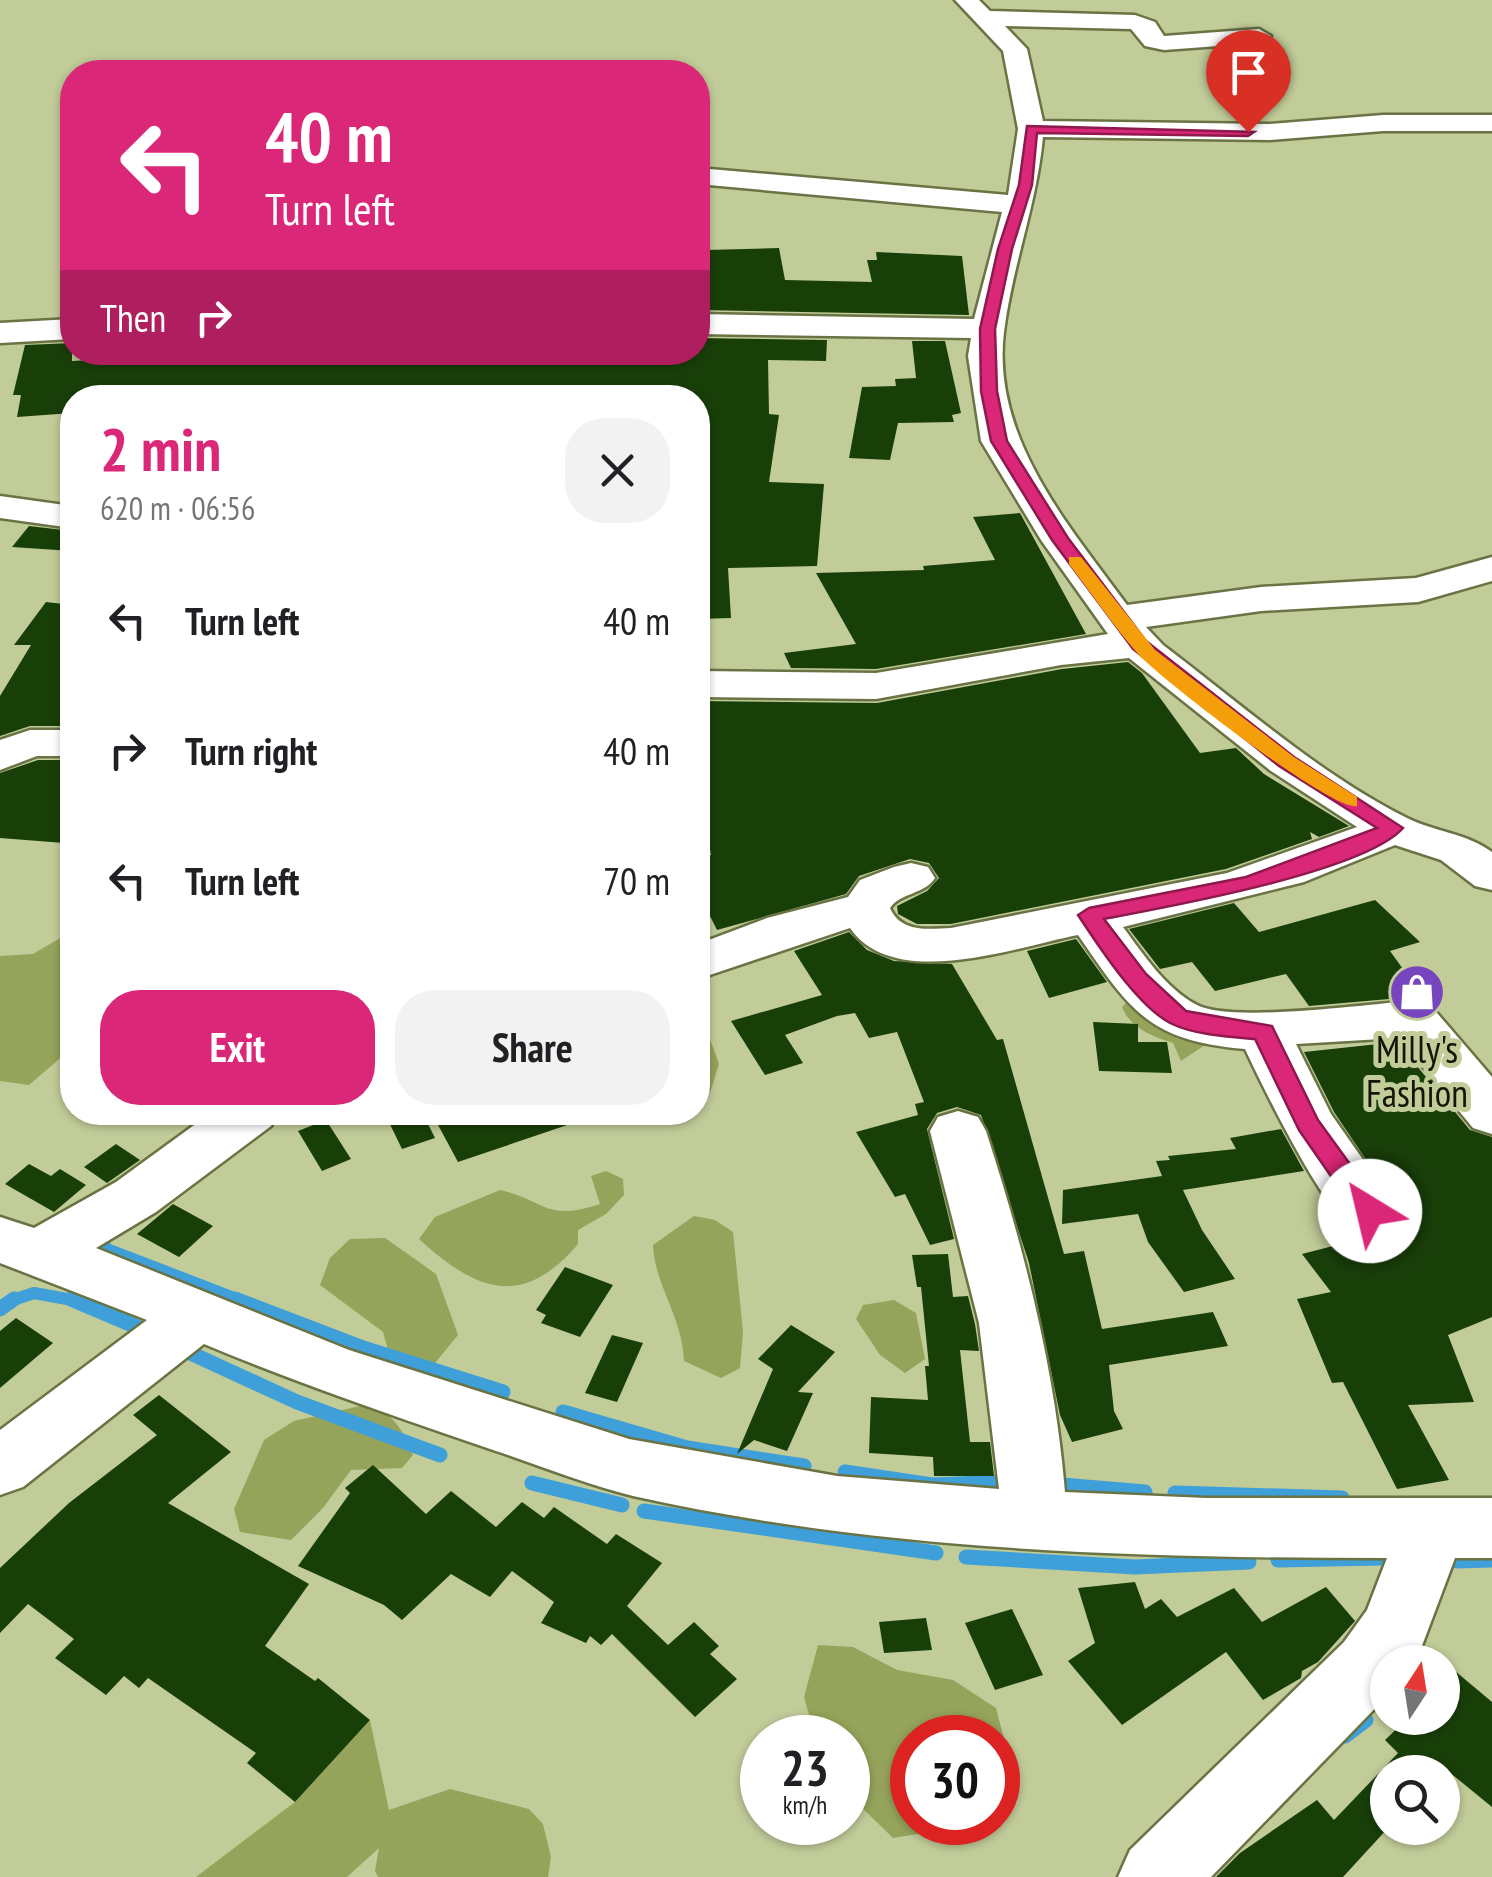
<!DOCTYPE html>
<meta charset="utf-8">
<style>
body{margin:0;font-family:"PT Sans Narrow",sans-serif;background:#f2f2f2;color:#202124;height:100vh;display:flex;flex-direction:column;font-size:38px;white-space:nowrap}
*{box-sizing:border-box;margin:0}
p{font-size:32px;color:#757577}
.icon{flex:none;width:55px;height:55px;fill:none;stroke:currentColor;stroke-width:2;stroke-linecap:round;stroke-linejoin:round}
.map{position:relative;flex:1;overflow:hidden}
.details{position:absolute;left:60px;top:385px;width:650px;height:740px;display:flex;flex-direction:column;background:#fff;border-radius:40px;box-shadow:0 2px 8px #0004}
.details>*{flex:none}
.hud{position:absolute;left:60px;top:60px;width:650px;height:305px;border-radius:40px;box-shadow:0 2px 8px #0004;background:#db2777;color:#fff;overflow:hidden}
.needle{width:65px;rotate:12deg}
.fabs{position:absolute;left:1370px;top:1645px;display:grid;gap:20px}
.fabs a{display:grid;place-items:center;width:90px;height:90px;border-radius:50%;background:#fff;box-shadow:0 2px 8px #0004;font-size:50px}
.speed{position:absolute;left:740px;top:1715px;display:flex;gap:20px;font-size:50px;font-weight:700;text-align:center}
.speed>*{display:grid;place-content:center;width:130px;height:130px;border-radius:50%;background:#fff;box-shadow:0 2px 8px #0004;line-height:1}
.speed small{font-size:25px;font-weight:400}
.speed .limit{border:15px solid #d22;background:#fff;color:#111}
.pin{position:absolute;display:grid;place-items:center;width:85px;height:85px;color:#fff;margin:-102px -42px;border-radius:50% 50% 50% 0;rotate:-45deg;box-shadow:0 0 10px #0007}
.pin .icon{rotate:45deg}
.me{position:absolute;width:110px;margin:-55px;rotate:324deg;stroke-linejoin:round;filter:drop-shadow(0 0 8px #0008)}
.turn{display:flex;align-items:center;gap:35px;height:210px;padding:0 40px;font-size:45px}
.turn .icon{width:130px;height:130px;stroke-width:2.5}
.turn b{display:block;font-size:70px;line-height:85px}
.then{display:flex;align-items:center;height:95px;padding:0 40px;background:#0003;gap:20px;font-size:38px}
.round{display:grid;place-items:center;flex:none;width:105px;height:105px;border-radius:40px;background:#f2f2f2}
.head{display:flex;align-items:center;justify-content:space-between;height:170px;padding:0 40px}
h1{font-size:60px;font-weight:800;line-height:75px;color:#db2777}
.primary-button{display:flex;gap:20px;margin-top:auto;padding:20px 40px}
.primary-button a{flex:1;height:115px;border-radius:40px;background:#db2777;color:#fff;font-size:40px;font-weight:800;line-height:115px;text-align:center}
.primary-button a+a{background:#f2f2f2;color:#202124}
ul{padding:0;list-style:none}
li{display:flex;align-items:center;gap:30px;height:130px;padding:0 40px}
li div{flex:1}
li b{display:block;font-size:38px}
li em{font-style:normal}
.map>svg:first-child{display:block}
.green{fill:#95a45a}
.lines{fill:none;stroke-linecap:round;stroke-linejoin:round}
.stream-far1{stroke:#3f9fd8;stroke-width:12}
.stream{stroke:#3f9fd8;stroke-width:15}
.building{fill:#193f09}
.minor-casing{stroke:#697343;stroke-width:5}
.minor{fill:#fff;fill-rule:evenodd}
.route{fill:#db2777;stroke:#8e194d;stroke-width:2.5}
.slow{fill:#f59e0b}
.labels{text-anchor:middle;stroke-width:10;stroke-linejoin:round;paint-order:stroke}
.poi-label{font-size:38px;fill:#131604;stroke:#c1cc99}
</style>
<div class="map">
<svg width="1492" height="1877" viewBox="0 0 1492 1877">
<rect width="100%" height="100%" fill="#c1cc99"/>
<path class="green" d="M72,931V1048L29,1085L0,1081V956L33,954Z
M1138,990L1208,1043L1181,1061L1173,1043C1152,1036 1131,1029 1122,1007Z
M698,1006L719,1064L710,1093L698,1097Z
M606,1171L623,1179L624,1195L606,1214L578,1230V1244C522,1310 476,1291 419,1239L435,1217L500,1190C547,1201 544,1222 600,1204L591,1176Z
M694,1216L715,1220L733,1232L743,1332L740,1368L721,1378L684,1361C682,1315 655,1287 653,1245Z
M385,1238L436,1274L458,1335L422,1379H408L388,1350L383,1332L320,1285L330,1258L350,1239Z
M894,1300L916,1313L925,1359L905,1373L880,1355L856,1319L863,1305Z
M360,1406C393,1409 401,1427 413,1455L402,1468L351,1470L323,1508L291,1540L240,1532L234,1509L264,1440L294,1421Z
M818,1645L853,1647L897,1670L953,1680L996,1708L1006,1747L998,1776V1738H912V1822L983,1823L893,1838L848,1794V1738L815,1737L804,1697Z
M370,1720L389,1810L450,1789L529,1809L543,1824L551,1857L548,1877H378L375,1871L379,1848L347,1877H196L295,1802Z"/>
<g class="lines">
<path class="stream-far1" d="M97,1235L107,1249L242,1301
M10,1301L34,1293L78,1301"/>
<path class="stream" d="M71,1299L149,1332
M235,1299L363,1348L503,1392
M0,1309L14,1299
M186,1351L297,1402L440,1455
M563,1412L687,1448L804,1466
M845,1472L932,1485L1010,1482
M532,1483L622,1505
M1050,1484L1145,1492
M1175,1493L1342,1498
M644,1511L936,1553
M966,1557L1135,1567L1249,1562
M1278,1560L1381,1558
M1457,1561L1492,1560
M1345,1736L1366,1720"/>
</g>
<path class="building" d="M779,248L785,280L872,282L867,260H877L876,252L962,256L969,315L698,310V301L708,295L706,250Z
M698,338L827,340L826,361L768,360L769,414L779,415L769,482L824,484L817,566L728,568L731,618L698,619V398H399L400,391L341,392L339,398H72V413L17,417L21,395H13L25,345L72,343V361L181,355L179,362L247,360L248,352H363L360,364L493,357L494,352H698Z
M912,341H945L961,413L952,415L954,422L898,423L890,460L849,458L862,387L896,386L895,379L916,378Z
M1020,513L1086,634L876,669L791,668L784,653L856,644L816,573L924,570L923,566L995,560L973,517Z
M29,526L72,531V551L12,547Z
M46,602L72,605V726H30L0,736V696L31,645H14Z
M1128,662L1142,673L1200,753L1236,748L1264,774L1349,826L1319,837L1310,832L1312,839L1226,869L951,924H917L898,914L897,906L927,891L939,878L929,863L910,859L859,876L846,894L717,930L698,892V856L711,855L698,786V701L877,703L1062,669Z
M38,760H72V825L64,843L0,838V773Z
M1375,900L1420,942L1390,951L1426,1001L1412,997L1309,1006L1286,974L1215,991L1192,962L1160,969L1129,929L1234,903L1259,932Z
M849,932L867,950L894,961L952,964L997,1040L1003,1039L1064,1254L1084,1251L1102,1329L1213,1312L1228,1346L1109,1365L1114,1411L1123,1429L1072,1442L1060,1415L1029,1263L981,1115L957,1107L937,1113L927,1129L954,1239L930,1245L905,1194L895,1197L856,1132L918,1115L915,1104L924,1102L897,1032L869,1038L855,1013L837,1016L785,1035L803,1063L765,1075L731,1021L822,995L794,951Z
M1076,939L1107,982L1049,998L1027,951Z
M1093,1022L1138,1024V1042H1167L1172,1073L1099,1071Z
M1397,1042L1470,1130L1492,1137V1317L1448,1335L1474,1402L1408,1405L1449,1480L1397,1489L1343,1382L1332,1383L1297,1299L1331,1292L1302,1254L1391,1231L1402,1213L1334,1112L1304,1052Z
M384,1112H422L435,1138L402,1149Z
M468,1112H588V1118L458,1162L437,1123Z
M326,1120L351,1159L322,1171L298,1131Z
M1281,1129L1304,1171L1183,1190L1202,1230L1235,1279L1184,1292L1148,1242L1138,1214L1062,1224L1063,1190L1162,1176L1156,1161L1170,1160L1168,1156L1236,1149L1230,1138Z
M116,1144L140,1160L107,1183L84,1167Z
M29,1164L51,1176L60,1169L86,1185L54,1212L5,1184Z
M173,1204L213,1226L179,1257L137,1234Z
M948,1254L953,1297L968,1296L975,1324L979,1351L960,1350L970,1442H990L994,1476H934L933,1457L869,1453L871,1397L928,1400L925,1366H929L921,1287H917L912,1255Z
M565,1267L613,1285L580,1337L541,1323L546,1315L536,1310Z
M16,1318L53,1343L0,1388V1331Z
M791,1325L835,1352L798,1392L813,1393L787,1451L754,1440L737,1454L773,1369L758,1359Z
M612,1335L643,1343L617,1402L585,1393Z
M159,1395L231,1452L168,1503L309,1584L265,1646L315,1681L318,1678L370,1720L295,1802L247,1763L256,1753L148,1678L139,1688L124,1676L106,1695L55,1658L74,1639L28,1604L0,1633V1568L69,1503L157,1435L133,1415Z
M373,1465L426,1514L451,1491L496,1527L522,1502L544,1518L554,1507L607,1544L616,1534L662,1563L627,1606L668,1645L694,1622L719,1646L710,1654L737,1679L695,1717L612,1634L601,1645L590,1636L586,1643L541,1623L554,1602L512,1571L490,1597L451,1574L402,1620L384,1605L298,1566L350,1493L345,1488Z
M1135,1582L1145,1609L1161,1599L1177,1617L1234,1588L1262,1622L1326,1587L1355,1621L1318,1662L1302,1671L1301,1678L1263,1700L1226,1652L1122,1725L1068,1661L1095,1643L1078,1588Z
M1012,1609L1043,1675L995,1690L965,1623Z
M926,1618L932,1650L884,1653L879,1622Z
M1442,1660L1492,1702V1807L1443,1767L1439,1772H1388V1828L1343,1877H1216L1240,1853L1317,1800L1334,1820L1398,1753L1385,1740L1408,1718H1442Z"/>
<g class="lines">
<g class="minor-casing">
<path id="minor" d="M955,0H979L990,11L1135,15L1155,22L1164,36L1259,29L1271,36L1259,43L1164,50L1145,46L1131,29L1005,26L1027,49L1043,121L1270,124L1383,115H1492V131H1383L1270,140L1043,137C1037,204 1012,266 1004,332C991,437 1069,526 1127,605L1261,587L1416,578L1492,557V581L1418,602L1261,611L1146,627L1163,645C1241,704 1319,774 1407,818C1435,832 1466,833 1492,852V890L1475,886L1441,860L1395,845L1304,882L1123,927C1144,955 1165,988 1197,1005C1232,1023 1366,1004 1412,1001L1431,1006L1492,1077V1134L1473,1128L1399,1038L1296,1044L1331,1114L1399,1211L1390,1227C1377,1231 1367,1235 1353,1228C1324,1213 1261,1083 1245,1049C1148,1041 1130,1010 1078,935C1016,947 894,992 850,928L698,979V944L767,918L848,897L860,880L894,867L911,863L928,867L935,878C924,895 901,892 890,908C901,933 928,929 951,928L1227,873L1357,827L1271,771L1129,658L1061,665L876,699L698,697V671L876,673L1108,634L1041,540L981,441L968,356L971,338L698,334V314L974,319L1002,212L698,184V168L1008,195L1018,129L1003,51Z
M72,319V339L0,343V323Z
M0,496L72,506V528L0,518Z
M30,730H72V756H37L0,770V740Z
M958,1111L978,1117L986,1131C1024,1249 1055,1368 1065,1492L1206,1498H1492V1558H1455L1420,1651L1412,1662H1388V1695L1211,1877H1118L1130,1850L1344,1642L1367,1610L1387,1558C1133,1558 881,1551 633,1496C587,1485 541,1466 496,1451C397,1417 300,1384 204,1344L23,1487L0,1495V1430L147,1320L0,1263V1217L34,1228L116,1182L212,1112H279L271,1126L156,1212L96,1248L349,1350L629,1439L837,1476L999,1489L979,1323L930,1131L938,1117Z"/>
</g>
<use href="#minor" class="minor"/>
</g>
<path class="route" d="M1027,126L1254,132L1248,136L1037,133L1032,185L1012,249L995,329L997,391L1007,441L1068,538L1146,641L1294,757L1403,828C1364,872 1167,907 1104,919L1146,974L1186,1011L1272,1026L1318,1120L1379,1204L1383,1211L1379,1218H1360L1299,1130L1255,1039C1229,1037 1194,1035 1170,1023C1137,1005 1099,947 1078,915L1089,908L1246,877L1377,828L1279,766L1133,649L1052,540L991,441L981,391L980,329L998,249L1019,185Z"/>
<path class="slow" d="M1069,557H1081L1155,650L1294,757L1357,797V806C1333,812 1162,680 1139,655C1114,627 1092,594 1069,564Z"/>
<defs>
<g id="shop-disc" transform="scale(2.875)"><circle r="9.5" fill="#7746be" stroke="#c1cc99"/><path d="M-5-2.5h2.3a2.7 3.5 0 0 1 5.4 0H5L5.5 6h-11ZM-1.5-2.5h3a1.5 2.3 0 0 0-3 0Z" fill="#fff"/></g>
</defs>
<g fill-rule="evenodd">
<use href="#shop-disc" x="1417" y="992"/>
</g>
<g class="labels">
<g class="poi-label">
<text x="1417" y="1063">Milly's<tspan x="1417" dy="44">Fashion</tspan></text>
</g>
</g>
</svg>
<div class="fabs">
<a><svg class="needle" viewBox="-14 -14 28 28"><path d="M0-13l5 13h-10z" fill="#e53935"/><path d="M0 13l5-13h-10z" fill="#757577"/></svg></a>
<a><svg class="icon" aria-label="search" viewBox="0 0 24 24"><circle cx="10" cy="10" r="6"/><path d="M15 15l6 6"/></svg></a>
</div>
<div class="speed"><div>23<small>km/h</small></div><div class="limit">30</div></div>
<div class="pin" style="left:1248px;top:132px;background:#d93025"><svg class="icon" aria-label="arrive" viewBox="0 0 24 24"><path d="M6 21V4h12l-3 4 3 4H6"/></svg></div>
<svg class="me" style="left:1370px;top:1211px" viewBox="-20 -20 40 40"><circle r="19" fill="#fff"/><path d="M0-13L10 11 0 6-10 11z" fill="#db2777"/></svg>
<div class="hud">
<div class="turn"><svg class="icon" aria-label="left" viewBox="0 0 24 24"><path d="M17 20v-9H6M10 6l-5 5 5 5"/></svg><div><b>40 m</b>Turn left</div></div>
<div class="then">Then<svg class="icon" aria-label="right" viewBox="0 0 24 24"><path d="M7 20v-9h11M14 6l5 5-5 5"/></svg></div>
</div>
<section class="details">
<div class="head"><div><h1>2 min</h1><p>620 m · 06:56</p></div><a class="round"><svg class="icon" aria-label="close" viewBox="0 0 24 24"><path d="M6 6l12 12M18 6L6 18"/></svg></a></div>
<ul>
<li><svg class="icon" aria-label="left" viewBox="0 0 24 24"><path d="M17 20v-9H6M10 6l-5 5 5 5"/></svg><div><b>Turn left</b></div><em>40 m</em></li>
<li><svg class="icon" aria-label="right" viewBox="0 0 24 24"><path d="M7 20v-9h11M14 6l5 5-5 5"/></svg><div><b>Turn right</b></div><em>40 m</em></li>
<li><svg class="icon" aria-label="left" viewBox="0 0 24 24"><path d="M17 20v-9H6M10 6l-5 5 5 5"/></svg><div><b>Turn left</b></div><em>70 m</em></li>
</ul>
<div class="primary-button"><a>Exit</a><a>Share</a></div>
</section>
</div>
